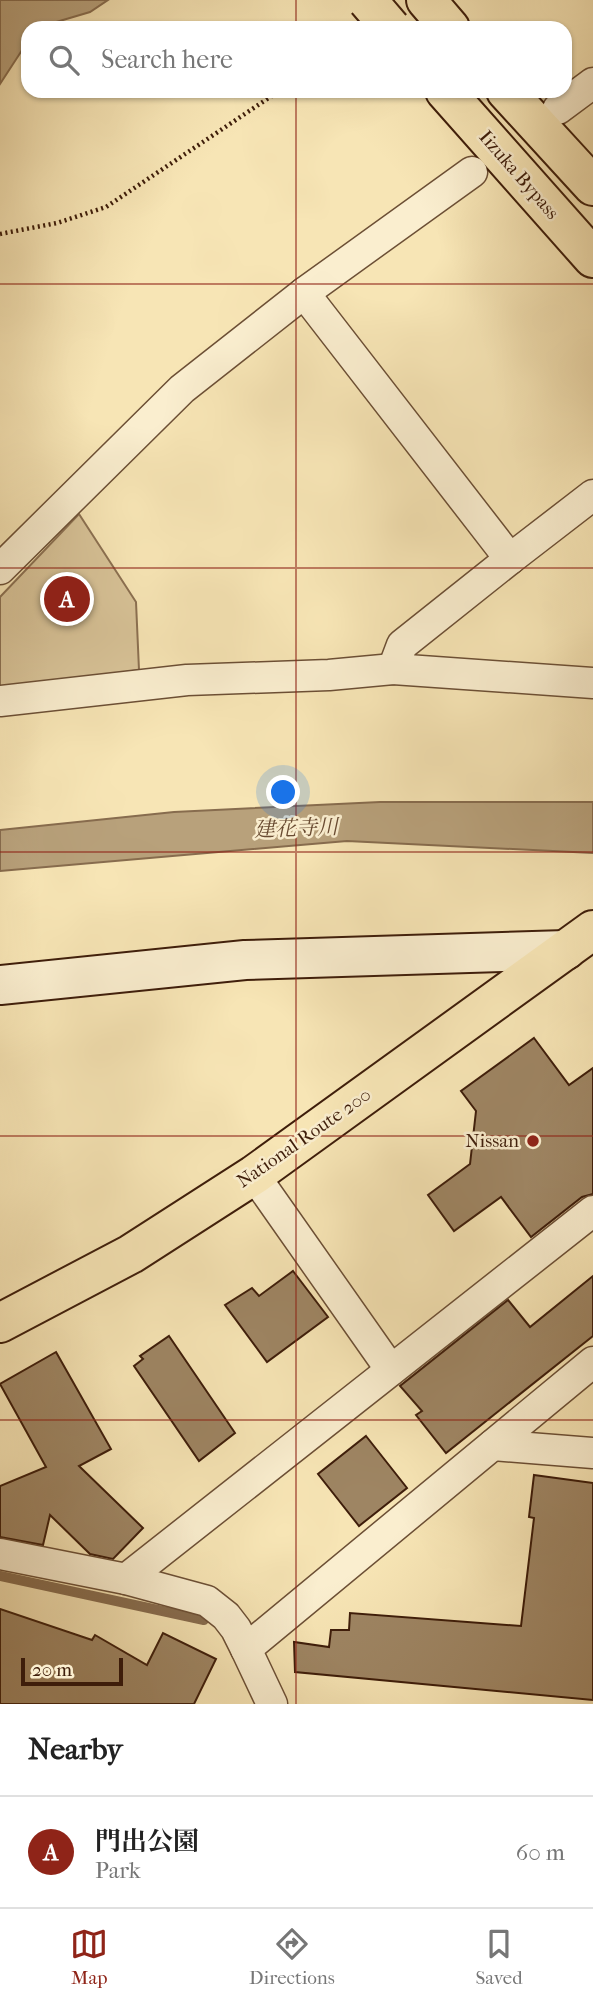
<!DOCTYPE html>
<meta charset="utf-8">
<style>
body{margin:0;font-family:"IM FELL French Canon","Noto Serif JP",serif;background:#f6f6f6;color:#222}
.scale{position:absolute;left:21px;bottom:18px;width:102px;box-sizing:border-box;padding-left:7px;border:4px solid #3e1d0a;border-top:0;font-size:19px;line-height:24px;white-space:nowrap;color:#3e1d0a;-webkit-text-stroke:5px #faeecf;paint-order:stroke}
.you{position:absolute;left:284px;top:793px;width:24px;height:24px;margin:-18px;border:5px solid #fff;border-radius:50%;background:#1a73e8;box-shadow:0 0 0 10px #1a73e833}
.badge{display:grid;place-items:center;width:46px;height:46px;border-radius:50%;background:#8f2418;color:#fff;font-size:23px;font-weight:700}
.pin{position:absolute;translate:-50% -50%;border:4px solid #fff;box-shadow:0 2px 7px #0006}
.list{margin:0;padding:0;list-style:none}
h2{display:flex;justify-content:space-between;align-items:center;height:91px;margin:0;padding:0 28px;font-size:30px}
h2 small{font-size:23px;font-weight:400;color:#767676}
.list li{display:grid;grid-template-columns:46px 1fr auto;gap:21px;align-items:center;box-sizing:border-box;height:112px;padding:0 28px;border-top:2px solid #e0e0e0}
.list b{display:block;font-size:26px;white-space:nowrap}
.list p{margin:0;font-size:23px;white-space:nowrap;color:#767676}
.list em{font-size:23px;font-style:normal;color:#767676}
.icon{flex:none;width:38px;height:38px;fill:none;stroke:currentColor;stroke-width:2;stroke-linecap:round;stroke-linejoin:round}
.map{position:relative;flex:none;width:593px;height:1704px;overflow:hidden}
.search{position:absolute;background:#fff;box-shadow:0 2px 5px #0004;left:21px;right:21px;top:21px;height:77px;display:flex;align-items:center;gap:18px;box-sizing:border-box;padding:0 24px;border-radius:21px;color:#767676;font-size:26px}
.sheet{height:203px;background:#fff}
nav{display:flex;justify-content:space-around;align-items:center;box-sizing:border-box;height:98px;border-top:2px solid #e0e0e0;background:#fff;font-size:19px;color:#767676}
nav a{display:grid;justify-items:center;gap:4px}
nav .on{color:#8f2418}
.map>svg:first-child{display:block}
.green{fill:#d8c398;stroke:#8b7051;stroke-width:2}
.water{fill:#b8a17b;stroke:#876c4e;stroke-width:2}
.lines{fill:none;stroke-linecap:round;stroke-linejoin:round}
.stream{stroke:#876c4e;stroke-width:10}
.building{fill:#9e8563;stroke:#3e1d0a;stroke-width:2}
.street-casing{stroke:#6c4f35;stroke-width:33}
.secondary-casing{stroke:#3e1d0a;stroke-width:42}
.highway-casing{stroke:#3e1d0a;stroke-width:42}
.path{stroke:#3e1d0a;stroke-width:4.5;stroke-dasharray:2 3.5;stroke-linecap:butt}
.street{stroke:#faeecf;stroke-width:30}
.secondary{stroke:#faeecf;stroke-width:38}
.highway{stroke:#f7e5b5;stroke-width:38}
.highway-bridge-casing{stroke:#3e1d0a;stroke-width:42;stroke-linecap:butt}
.highway-bridge{stroke:#f7e5b5;stroke-width:38}
.grid{fill:none;stroke:#8f2418;stroke-width:2;stroke-opacity:0.55}
.poi-dot{fill:#8f2418;stroke:#faeecf;stroke-width:2.5}
.labels{text-anchor:middle;dominant-baseline:central;stroke-width:5;stroke-linejoin:round;paint-order:stroke}
.street-label{font-size:19px;fill:#3e1d0a;stroke:#faeecf}
.poi-label{font-size:19px;fill:#3e1d0a;stroke:#faeecf;text-anchor:end}
.water-label{font-size:21px;font-style:italic;fill:#694b32;stroke:#faeecf}
</style>
<div class="map">
<svg width="593" height="1704" viewBox="0 0 593 1704">
<rect width="100%" height="100%" fill="#f7e5b5"/>
<filter id="stains"><feTurbulence type="fractalNoise" baseFrequency=".00286" numOctaves="4"/><feColorMatrix values="0 0 0 0 .2 0 0 0 0 .09 0 0 0 0 .02 0 0 0 .5 -.17"/></filter>
<radialGradient id="worn" r=".72"><stop offset=".6" stop-color="#630" stop-opacity="0"/><stop offset="1" stop-color="#630" stop-opacity=".3"/></radialGradient>
<!-- green -->
<polygon class="green" points="79,514 136,602 139,670 0,690 0,597"/>
<!-- water -->
<g class="water">
<polygon points="0,0 108,0 90,12 36,28 28,28 28,41 0,84"/>
<polygon points="380,802 593,802 593,853 347,841 0,871 0,830 174,812"/>
</g>
<g class="lines">
<!-- stream -->
<polyline class="stream" points="0,1576 204,1620"/>
</g>
<!-- building -->
<g class="building">
<polygon points="534,1038 569,1085 593,1068 593,1194 582,1197 531,1237 501,1197 454,1231 428,1195 470,1164 476,1111 461,1091"/>
<polygon points="293,1271 328,1317 267,1362 225,1305 252,1288 259,1296"/>
<polygon points="593,1276 593,1336 446,1453 416,1415 422,1411 400,1386 508,1300 530,1327"/>
<polygon points="169,1336 235,1433 199,1461 134,1366 143,1359 140,1356"/>
<polygon points="56,1352 111,1449 79,1466 143,1528 113,1559 90,1554 50,1515 43,1545 0,1537 0,1486 46,1467 0,1384"/>
<polygon points="366,1436 407,1488 359,1526 318,1474"/>
<polygon points="534,1475 593,1483 593,1700 295,1672 294,1642 329,1647 331,1630 349,1630 350,1613 521,1626 534,1518 529,1517"/>
<polygon points="0,1609 92,1640 95,1635 147,1665 163,1633 216,1659 194,1704 0,1704"/>
</g>
<g class="lines">
<defs>
<g id="street">
<polyline points="558,109 593,83"/>
<polyline points="304,293 510,559 593,495"/>
<polyline points="510,559 402,645 393,669 593,683"/>
<polyline points="0,569 182,389 304,293 472,172"/>
<polyline points="0,701 187,680 329,675 393,669"/>
<polyline points="254,1175 391,1370"/>
<polyline points="493,1445 593,1453"/>
<polyline points="0,1554 126,1579 593,1211"/>
<polyline points="126,1579 207,1601 226,1616 236,1629 246,1649"/>
<polyline points="272,1704 246,1649 593,1362"/>
</g>
<polyline id="secondary" points="0,985 245,960 566,950"/>
<g id="highway">
<polyline points="426,0 450,28"/>
<polyline points="445,91 593,258"/>
<polyline points="506,91 593,186"/>
<polyline points="0,1323 131,1254 254,1175 593,930"/>
</g>
</defs>
<!-- street casing -->
<use href="#street" class="street-casing"/>
<!-- secondary casing -->
<use href="#secondary" class="secondary-casing"/>
<!-- highway casing -->
<use href="#highway" class="highway-casing"/>
<!-- path -->
<polyline class="path" points="0,234 57,223 106,207 279,91"/>
<!-- street -->
<use href="#street" class="street"/>
<!-- secondary -->
<use href="#secondary" class="secondary"/>
<!-- highway -->
<use href="#highway" class="highway"/>
<defs>
<polyline id="highway-bridge" points="367,0 391,28"/>
</defs>
<!-- highway-bridge casing -->
<use href="#highway-bridge" class="highway-bridge-casing"/>
<!-- highway-bridge -->
<use href="#highway-bridge" class="highway-bridge"/>
</g>
<!-- grid -->
<path class="grid" d="M 296,0 L 296,28M 296,91 L 296,1704M 0,284 L 593,284M 0,568 L 593,568M 0,852 L 593,852M 0,1136 L 593,1136M 0,1420 L 593,1420"/>
<!-- markers -->
<circle class="poi-dot" cx="533" cy="1141" r="7"/>
<g class="labels">
<!-- street labels -->
<g class="street-label">
<text transform="translate(519 175) rotate(49)">Iizuka Bypass</text>
<text transform="translate(304 1138) rotate(-35)">National Route 200</text>
</g>
<!-- poi labels -->
<g class="poi-label">
<text x="519" y="1141">Nissan</text>
</g>
<!-- water labels -->
<g class="water-label">
<text transform="translate(296 828) rotate(-2)">建花寺川</text>
</g>
</g>
<rect width="100%" height="100%" filter="url(#stains)"/>
<rect width="100%" height="100%" fill="url(#worn)"/>
</svg>
<div class="scale">20 m</div>
<div class="you"></div>
<div class="pin badge" style="left:67px;top:599px">A</div>
<div class="search"><svg class="icon" aria-label="search" viewBox="0 0 24 24"><circle cx="10" cy="10" r="6"/><path d="M15 15l6 6"/></svg>Search here</div>
</div>
<section class="sheet">
<h2>Nearby<small></small></h2>
<ul class="list">
<li><span class="badge">A</span><div><b>門出公園</b><p>Park</p></div><em>60 m</em></li>
</ul>
</section>
<nav>
<a class="on"><svg class="icon" aria-label="map" viewBox="0 0 24 24"><path d="M3 6l6-2 6 2 6-2v14l-6 2-6-2-6 2zM9 4v14M15 6v14"/></svg>Map</a>
<a><svg class="icon" aria-label="directions" viewBox="0 0 24 24"><path d="M12 3l9 9-9 9-9-9zM9 14v-3h6M13 9l2 2-2 2"/></svg>Directions</a>
<a><svg class="icon" aria-label="saved" viewBox="0 0 24 24"><path d="M7 4h10v16l-5-4-5 4z"/></svg>Saved</a>
</nav>
